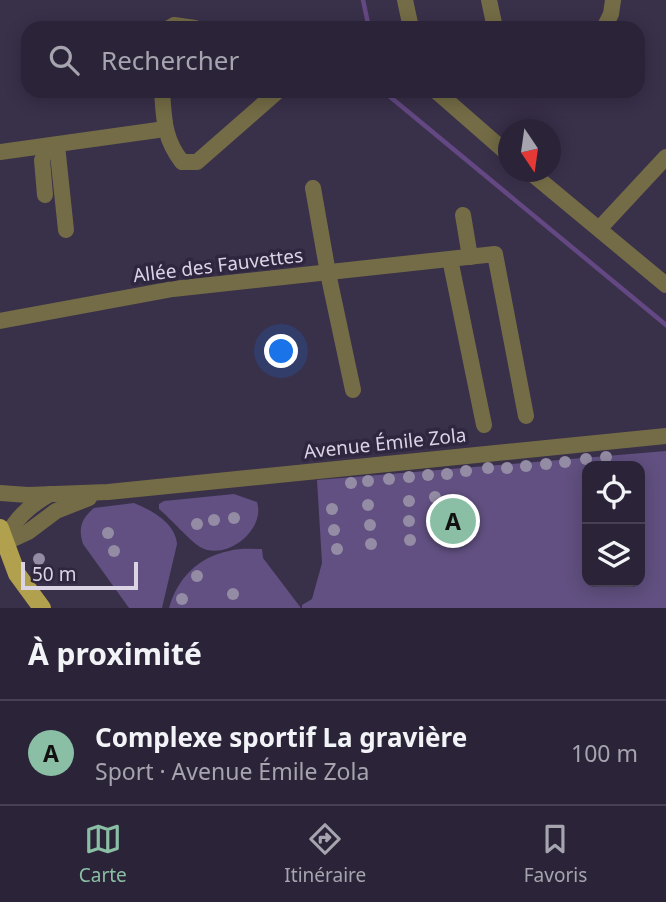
<!DOCTYPE html>
<html lang="fr">
<meta charset="utf-8">
<style>
body{margin:0;font-family:"Noto Sans",sans-serif;background:#332c40;color:#f1f3f6}
.controls{position:absolute;right:21px;bottom:21px;display:grid;overflow:hidden;border-radius:14px;box-shadow:0 4px 18px #0003}
.controls button{width:63px;height:63px;display:grid;place-items:center;padding:0;border:0;border-bottom:2px solid #474153;background:#2b2438;color:#f1f3f6;font:35px sans-serif}
.compass{position:absolute;left:498px;top:119px;width:63px;height:63px;border-radius:50%;background:#2b2438;box-shadow:0 4px 18px #0003;rotate:167deg}
.scale{position:absolute;left:21px;bottom:18px;width:117px;box-sizing:border-box;padding-left:7px;border:4px solid #dad4e5;border-top:0;font-size:19px;line-height:24px;white-space:nowrap;color:#dad4e5;-webkit-text-stroke:5px #2f263f;paint-order:stroke}
.you{position:absolute;left:282px;top:352px;width:24px;height:24px;margin:-18px;border:5px solid #fff;border-radius:50%;background:#1a73e8;box-shadow:0 0 0 10px #1a73e833}
.badge{display:grid;place-items:center;width:46px;height:46px;border-radius:50%;background:#8abfa5;color:#111;font-size:23px;font-weight:700}
.pin{position:absolute;translate:-50% -50%;border:4px solid #fff;box-shadow:0 2px 7px #0006}
.list{margin:0;padding:0;list-style:none}
h2{display:flex;justify-content:space-between;align-items:center;height:91px;margin:0;padding:0 28px;font-size:30px}
h2 small{font-size:23px;font-weight:400;color:#a6a4ae}
.list li{display:grid;grid-template-columns:46px 1fr auto;gap:21px;align-items:center;box-sizing:border-box;height:105px;padding:0 28px;border-top:2px solid #474153}
.list b{display:block;font-size:26px;white-space:nowrap}
.list p{margin:0;font-size:23px;white-space:nowrap;color:#a6a4ae}
.list em{font-size:23px;font-style:normal;color:#a6a4ae}
.icon{flex:none;width:38px;height:38px;fill:none;stroke:currentColor;stroke-width:2;stroke-linecap:round;stroke-linejoin:round}
.map{position:relative;flex:none;width:666px;height:608px;overflow:hidden}
.search{position:absolute;background:#2b2438;box-shadow:0 4px 18px #0003;left:21px;right:21px;top:21px;height:77px;display:flex;align-items:center;gap:18px;box-sizing:border-box;padding:0 24px;border-radius:21px;color:#a6a4ae;font-size:26px}
.sheet{height:196px;background:#2b2438}
nav{display:flex;justify-content:space-around;align-items:center;box-sizing:border-box;height:98px;border-top:2px solid #474153;background:#2b2438;font-size:19px;color:#a6a4ae}
nav a{display:grid;justify-items:center;gap:4px}
nav .on{color:#8abfa5}
.map>svg:first-child{display:block}
.green{fill:#615081;fill-rule:evenodd}
.lines{fill:none;stroke-linecap:round;stroke-linejoin:round}
.stream{stroke:#644883;stroke-width:4.5}
.minor{stroke:#746c46;stroke-width:16}
.major{stroke:#b1a04d;stroke-width:18}
.tree{fill:#948ca4}
.labels{text-anchor:middle;dominant-baseline:central;stroke-width:7;stroke-linejoin:round;paint-order:stroke}
.street-label{font-size:19px;fill:#dad4e5;stroke:#2f263f}
</style>
<div class="map">
<svg width="666" height="608" viewBox="0 0 666 608">
<rect width="100%" height="100%" fill="#39304a"/>
<!-- green -->
<g class="green">
<path d="M 666,451 L 666,608 L 302,608 L 302,605 L 312,599 L 322,563 L 317,480 ZM 587,466 L 640,466 L 640,582 L 587,582 Z"/>
<path d="M 234,494 L 257,502 C 266,530 226,562 200,547 C 189,540 171,519 159,509 L 159,504 L 164,501 Z"/>
<path d="M 134,503 C 153,511 175,523 177,544 L 162,608 L 129,608 L 83,544 C 78,528 81,519 94,508 Z"/>
<path d="M 262,549 L 263,558 L 301,608 L 169,608 C 177,579 198,557 229,551 C 239,548 251,549 262,549 Z"/>
</g>
<g class="lines">
<!-- stream -->
<g class="stream">
<polyline points="363,0 369,28"/>
<polyline points="383,91 666,325"/>
</g>
<!-- minor -->
<g class="minor">
<polyline points="405,0 411,28"/>
<polyline points="489,0 495,28"/>
<polyline points="169,28 174,25 195,28"/>
<polyline points="604,28 611,14 613,0"/>
<path d="M 162,91 C 164,120 164,139 182,162 L 197,162 L 278,91"/>
<polyline points="436,91 508,154"/>
<polyline points="57,145 66,230"/>
<polyline points="0,152 165,129"/>
<polyline points="530,172 666,285"/>
<polyline points="313,188 328,273 353,390"/>
<polyline points="45,195 42,160 47,147"/>
<polyline points="463,215 470,257"/>
<polyline points="599,229 666,157"/>
<polyline points="450,259 484,425"/>
<polyline points="0,321 173,289 495,254 526,416"/>
<polyline points="0,493 28,495 108,492 666,436"/>
<path d="M 4,543 C 13,520 29,506 50,494"/>
<polyline points="0,545 28,532 56,511 89,498"/>
</g>
<!-- major -->
<polyline class="major" points="0,528 17,574 42,608"/>
</g>
<!-- trees -->
<g class="tree">
<circle cx="606" cy="457" r="6"/>
<circle cx="586" cy="459" r="6"/>
<circle cx="565" cy="462" r="6"/>
<circle cx="546" cy="464" r="6"/>
<circle cx="526" cy="466" r="6"/>
<circle cx="488" cy="468" r="6"/>
<circle cx="507" cy="468" r="6"/>
<circle cx="466" cy="471" r="6"/>
<circle cx="447" cy="474" r="6"/>
<circle cx="428" cy="475" r="6"/>
<circle cx="409" cy="477" r="6"/>
<circle cx="389" cy="479" r="6"/>
<circle cx="368" cy="481" r="6"/>
<circle cx="351" cy="483" r="6"/>
<circle cx="435" cy="497" r="6"/>
<circle cx="409" cy="501" r="6"/>
<circle cx="368" cy="505" r="6"/>
<circle cx="332" cy="509" r="6"/>
<circle cx="437" cy="517" r="6"/>
<circle cx="234" cy="518" r="6"/>
<circle cx="214" cy="520" r="6"/>
<circle cx="409" cy="521" r="6"/>
<circle cx="197" cy="524" r="6"/>
<circle cx="370" cy="525" r="6"/>
<circle cx="334" cy="530" r="6"/>
<circle cx="108" cy="533" r="6"/>
<circle cx="439" cy="537" r="6"/>
<circle cx="410" cy="540" r="6"/>
<circle cx="371" cy="544" r="6"/>
<circle cx="337" cy="549" r="6"/>
<circle cx="114" cy="551" r="6"/>
<circle cx="39" cy="559" r="6"/>
<circle cx="197" cy="576" r="6"/>
<circle cx="233" cy="594" r="6"/>
<circle cx="182" cy="599" r="6"/>
</g>
<g class="labels">
<!-- street labels -->
<g class="street-label">
<text transform="translate(218 265) rotate(-7)">Allée des Fauvettes</text>
<text transform="translate(385 443) rotate(-6)">Avenue Émile Zola</text>
</g>
</g>
</svg>
<div class="controls">
<button><svg class="icon" aria-label="locate" viewBox="0 0 24 24"><circle cx="12" cy="12" r="6"/><path d="M12 2v4M12 18v4M2 12h4M18 12h4"/></svg></button>
<button><svg class="icon" aria-label="layers" viewBox="0 0 24 24"><path d="M12 4l9 5-9 5-9-5zM3 14l9 5 9-5"/></svg></button>
</div>
<svg class="compass" viewBox="-18 -18 36 36"><path d="M0-13l5 13h-10z" fill="#e53935"/><path d="M0 13l5-13h-10z" fill="#a6a4ae"/></svg>
<div class="scale">50 m</div>
<div class="you"></div>
<div class="pin badge" style="left:453px;top:521px">A</div>
<div class="search"><svg class="icon" aria-label="search" viewBox="0 0 24 24"><circle cx="10" cy="10" r="6"/><path d="M15 15l6 6"/></svg>Rechercher</div>
</div>
<section class="sheet">
<h2>À proximité<small></small></h2>
<ul class="list">
<li><span class="badge">A</span><div><b>Complexe sportif La gravière</b><p>Sport · Avenue Émile Zola</p></div><em>100 m</em></li>
</ul>
</section>
<nav>
<a class="on"><svg class="icon" aria-label="map" viewBox="0 0 24 24"><path d="M3 6l6-2 6 2 6-2v14l-6 2-6-2-6 2zM9 4v14M15 6v14"/></svg>Carte</a>
<a><svg class="icon" aria-label="directions" viewBox="0 0 24 24"><path d="M12 3l9 9-9 9-9-9zM9 14v-3h6M13 9l2 2-2 2"/></svg>Itinéraire</a>
<a><svg class="icon" aria-label="saved" viewBox="0 0 24 24"><path d="M7 4h10v16l-5-4-5 4z"/></svg>Favoris</a>
</nav>
